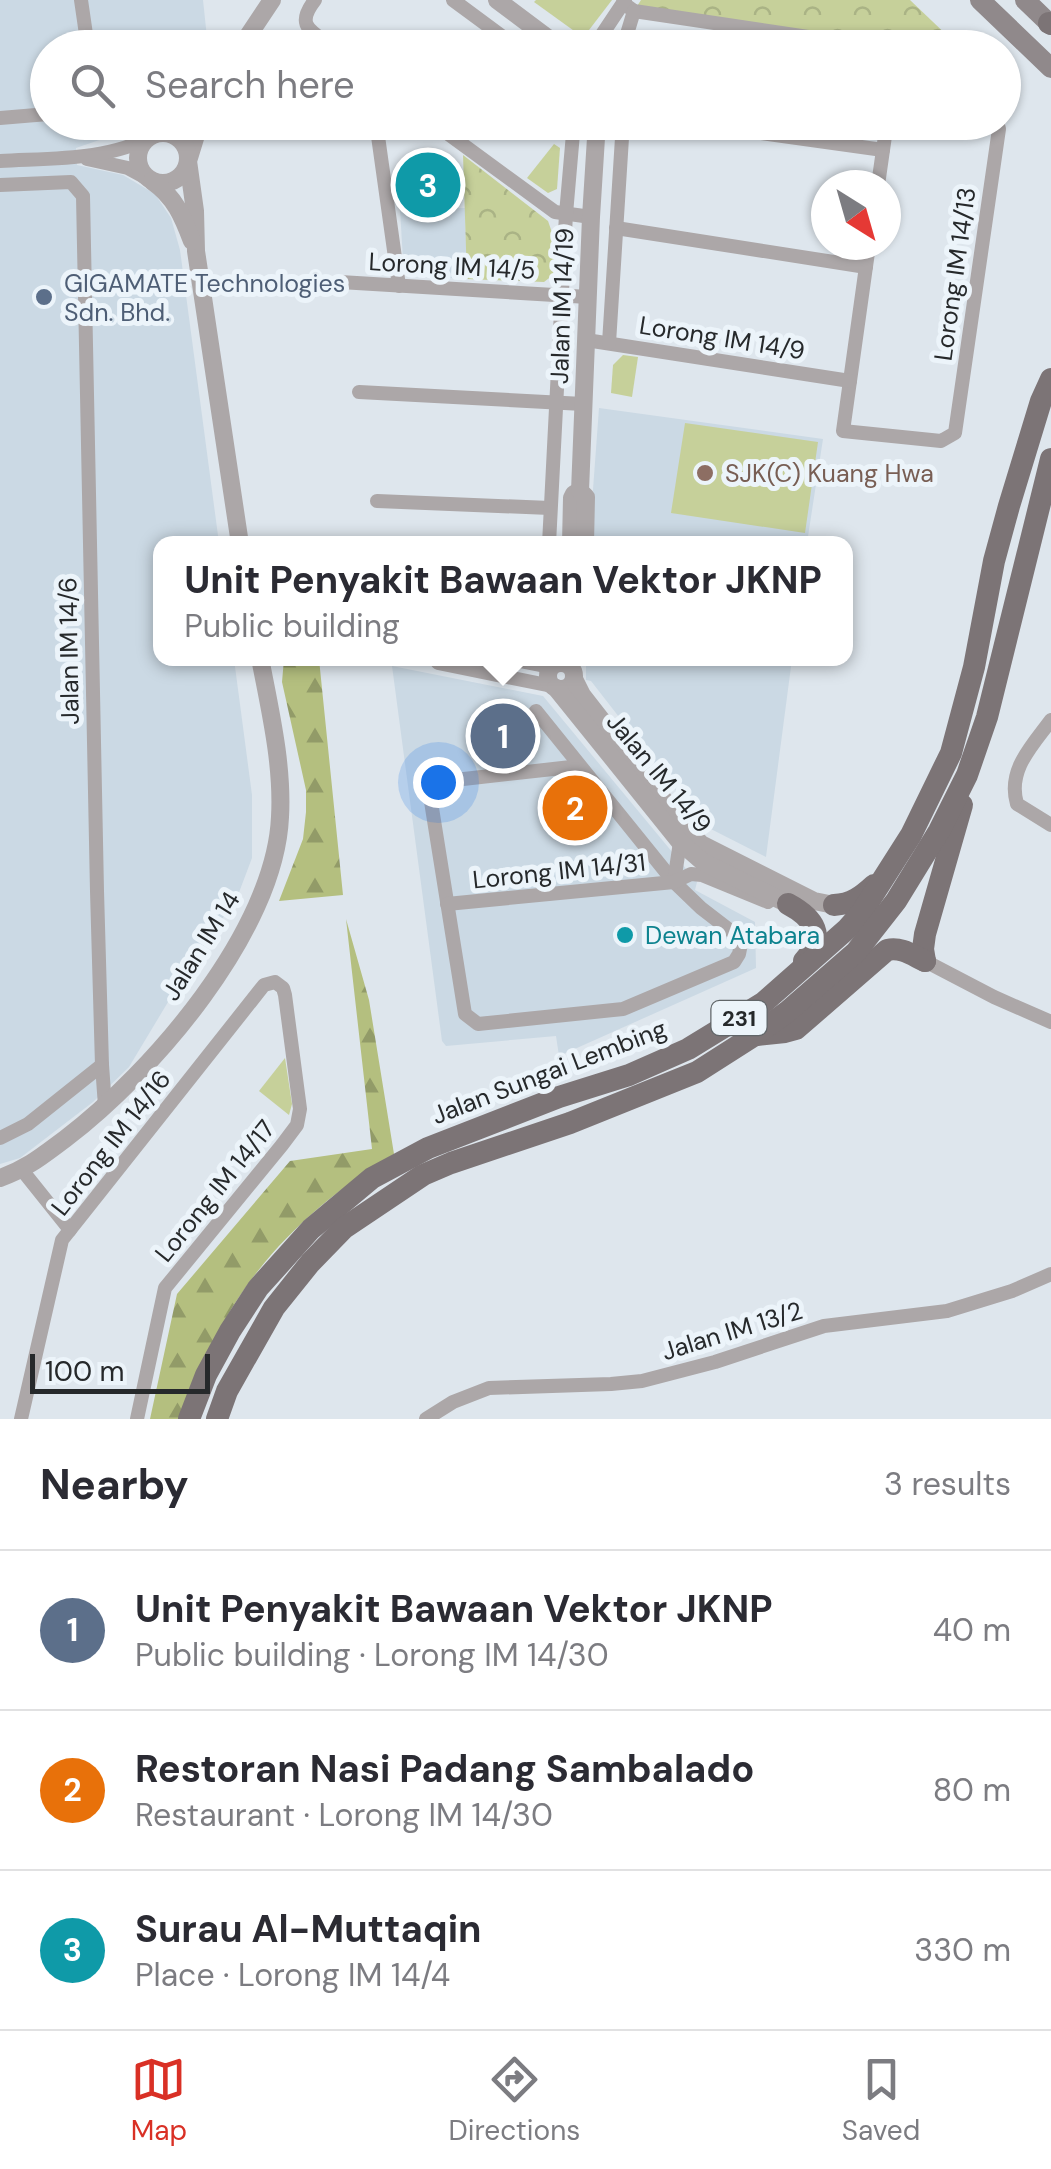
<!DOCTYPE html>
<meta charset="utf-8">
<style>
body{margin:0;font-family:"DM Sans",sans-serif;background:#f2f2f3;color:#2b2b33}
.compass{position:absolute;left:811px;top:170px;width:90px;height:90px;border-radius:50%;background:#fff;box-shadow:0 2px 8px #0004;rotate:143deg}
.scale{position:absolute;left:30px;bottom:25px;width:180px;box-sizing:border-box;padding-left:10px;border:5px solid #26292b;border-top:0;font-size:28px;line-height:35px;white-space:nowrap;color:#26292b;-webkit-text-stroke:8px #ecf4fa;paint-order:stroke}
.you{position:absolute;left:438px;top:782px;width:35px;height:35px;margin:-25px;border:8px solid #fff;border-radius:50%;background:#1a73e8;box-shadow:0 0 0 15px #1a73e833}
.badge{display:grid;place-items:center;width:65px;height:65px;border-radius:50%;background:#d93025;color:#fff;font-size:32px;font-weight:700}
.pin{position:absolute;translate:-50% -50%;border:5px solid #fff;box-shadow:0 2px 10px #0006}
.popup{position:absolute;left:153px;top:536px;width:700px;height:130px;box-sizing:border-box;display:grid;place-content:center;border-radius:20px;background:#fff;filter:drop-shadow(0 2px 8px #0005);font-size:32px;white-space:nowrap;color:#7c7c81}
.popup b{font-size:38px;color:#2b2b33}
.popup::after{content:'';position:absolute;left:50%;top:100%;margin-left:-20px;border:20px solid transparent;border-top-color:#fff}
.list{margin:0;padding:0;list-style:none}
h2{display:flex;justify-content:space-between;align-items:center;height:130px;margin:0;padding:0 40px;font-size:42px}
h2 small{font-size:32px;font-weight:400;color:#7c7c81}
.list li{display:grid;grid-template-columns:65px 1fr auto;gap:30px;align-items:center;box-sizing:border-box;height:160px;padding:0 40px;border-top:2px solid #e1e1e2}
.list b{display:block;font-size:38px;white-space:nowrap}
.list p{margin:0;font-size:32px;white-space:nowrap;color:#7c7c81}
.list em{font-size:32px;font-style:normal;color:#7c7c81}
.icon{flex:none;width:55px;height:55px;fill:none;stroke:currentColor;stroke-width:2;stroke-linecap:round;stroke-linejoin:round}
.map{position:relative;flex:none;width:1051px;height:1419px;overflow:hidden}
.search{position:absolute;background:#fff;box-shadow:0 2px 8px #0004;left:30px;right:30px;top:30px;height:110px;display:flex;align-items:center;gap:25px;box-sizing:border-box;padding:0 35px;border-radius:55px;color:#7c7c81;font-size:38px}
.sheet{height:610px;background:#fff}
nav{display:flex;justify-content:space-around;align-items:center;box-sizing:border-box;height:140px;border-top:2px solid #e1e1e2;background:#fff;font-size:28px;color:#7c7c81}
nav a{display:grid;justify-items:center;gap:5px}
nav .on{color:#d93025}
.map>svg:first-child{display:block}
.built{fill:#cbd9e4}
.green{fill:#c6d09a}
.forest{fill:url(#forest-firs)}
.park{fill:url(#park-crowns)}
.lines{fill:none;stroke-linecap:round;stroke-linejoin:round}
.minor{stroke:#aca7a8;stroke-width:14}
.tertiary{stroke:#aca7a8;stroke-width:18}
.secondary{stroke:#90898b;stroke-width:20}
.primary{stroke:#7c7476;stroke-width:22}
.service-dot{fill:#5c6f8a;stroke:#ecf4fa;stroke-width:4}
.education-dot{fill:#8d6e63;stroke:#ecf4fa;stroke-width:4}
.culture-dot{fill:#0f9aa8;stroke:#ecf4fa;stroke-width:4}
.labels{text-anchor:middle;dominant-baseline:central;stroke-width:10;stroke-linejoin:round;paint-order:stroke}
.shield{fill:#ecf4fa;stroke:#616669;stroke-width:2.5}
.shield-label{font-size:22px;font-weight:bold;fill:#26292b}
.street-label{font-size:25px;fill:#26292b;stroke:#ecf4fa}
.service-label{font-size:25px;fill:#4e5e75;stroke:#ecf4fa;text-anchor:start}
.education-label{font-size:25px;fill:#785e54;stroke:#ecf4fa;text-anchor:start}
.culture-label{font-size:25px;fill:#0d838f;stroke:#ecf4fa;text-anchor:start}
</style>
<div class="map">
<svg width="1051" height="1419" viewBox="0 0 1051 1419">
<defs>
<pattern id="forest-firs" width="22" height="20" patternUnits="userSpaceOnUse" patternTransform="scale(2.5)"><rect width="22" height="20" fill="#b4bf7f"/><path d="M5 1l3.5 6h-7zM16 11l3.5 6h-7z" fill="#929b68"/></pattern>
<pattern id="park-crowns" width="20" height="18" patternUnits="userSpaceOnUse" patternTransform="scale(2.5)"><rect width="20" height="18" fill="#c6d09a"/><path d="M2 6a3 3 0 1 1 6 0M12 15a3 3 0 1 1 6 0" fill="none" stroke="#aab385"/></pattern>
</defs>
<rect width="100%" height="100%" fill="#dee6ed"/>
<!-- built -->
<g class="built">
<polygon points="0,0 203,0 208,47 48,48 48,122 149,123 76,148 77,165 123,175 155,194 171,218 180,250 219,543 160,544 160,658 234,659 252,795 252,858 238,895 174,992 129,1067 93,1102 20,1158 0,1164"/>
<polygon points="465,208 467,279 419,276 407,271 403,259 400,210"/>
<polygon points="599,408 823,439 807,543 589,544"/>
<polygon points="586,659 792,659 766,857 703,825 591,681 586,680"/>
<polygon points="392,666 543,696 697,882 695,890 755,922 756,968 559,1056 556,1036 446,1046 442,1041"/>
</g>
<!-- green -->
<g class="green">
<polygon points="536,0 612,0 589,30 577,33 534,2"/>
<polygon points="554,144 560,148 557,189 548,193 527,178"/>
<polygon points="623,355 638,357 632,397 611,393 613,365"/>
<polygon points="685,423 818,442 805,533 671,513"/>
<polygon points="285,1058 292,1104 289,1115 259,1091"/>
</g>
<!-- forest -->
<g class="forest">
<polygon points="284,659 319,659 343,895 279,901 303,839 306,812 306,790 282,682"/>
<path d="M 346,919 L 369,1000 L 394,1154 C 325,1196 265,1249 225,1320 C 207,1351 195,1386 180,1419 L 150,1419 L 177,1294 L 290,1161 L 372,1149 Z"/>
</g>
<!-- park -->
<g class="park">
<polygon points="641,0 910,0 954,42 954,47 882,47 634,11"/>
<polygon points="463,155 548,221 555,241 553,275 544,282 467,279"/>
</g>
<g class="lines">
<!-- minor -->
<g class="minor">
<polyline points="81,0 88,48"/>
<path d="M 315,0 C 294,27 312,31 334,48"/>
<polyline points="453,0 518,48"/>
<polyline points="623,3 634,11 882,48"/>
<polyline points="593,48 625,0"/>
<polyline points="627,48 627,34 634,11"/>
<polyline points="0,118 48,114"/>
<polyline points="376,122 399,286"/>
<polyline points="432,122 555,212 591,217"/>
<polyline points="683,122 883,150"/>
<polyline points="87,159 128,168 152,181"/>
<path d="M 0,161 C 50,158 109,161 154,135"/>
<polyline points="0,185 71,182 83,196 97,891 102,1065 105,1106"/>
<polyline points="878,185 887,122"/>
<polyline points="616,228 866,267"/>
<polyline points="869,245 843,431 941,441 955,433 999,129 997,122"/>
<polyline points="340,282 588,297"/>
<polyline points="586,340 850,381"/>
<polyline points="609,343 623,122"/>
<polyline points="359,392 583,404"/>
<polyline points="377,501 550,508"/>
<polyline points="549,544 566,214 574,122"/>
<polyline points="434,658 438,663 552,686"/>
<polyline points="505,658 540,665 556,664"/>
<polyline points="536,711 674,882 701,908 736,935 741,944 739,954 734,962 623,1009 478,1024 465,1014 428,783 580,766"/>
<path d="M 1051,720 C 1032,746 1007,770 1017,804 L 1051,825"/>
<polyline points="674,882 680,842"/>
<polyline points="447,904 674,882 691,874 702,875 768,902"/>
<polyline points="925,961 994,997 1051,1022"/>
<polyline points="0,1138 28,1124 102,1065"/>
<polyline points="22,1170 70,1230"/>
<polyline points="21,1419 62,1240 264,985 275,982 283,988 285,995 300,1109 297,1125 282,1145 165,1288 137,1419"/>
<polyline points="426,1419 453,1402 489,1388 611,1384 642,1381 715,1362 824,1326 947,1311 1012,1291 1051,1274"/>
</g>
<!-- tertiary -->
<g class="tertiary">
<polyline points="497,0 561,48"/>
<polyline points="240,48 272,0"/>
<polyline points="200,122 188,161 195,211 196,251 240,544"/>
<circle cx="163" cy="158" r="25"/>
<path d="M 152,181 C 175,197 183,217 192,241"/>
<polyline points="571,544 572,498 574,494 580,491"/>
<polyline points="585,544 586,497 580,491 591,217 597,122"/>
<circle cx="561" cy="676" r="13"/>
<polyline points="574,679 582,695 681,822 701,844 814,901 834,905"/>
<polyline points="556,688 680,842 703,862 788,904"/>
<path d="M 0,1178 C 28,1168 42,1156 65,1139 C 152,1073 275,931 280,817 C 283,765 270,710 260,658"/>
</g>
<!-- secondary -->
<g class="secondary">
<polyline points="980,0 1051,68"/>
<polyline points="1025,0 1051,25"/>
</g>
<!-- primary -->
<g class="primary">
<polyline points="1049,23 1051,24"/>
<path d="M 788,904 C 814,918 827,936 804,961"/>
<path d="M 834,905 C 852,904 862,896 874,885"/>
<polyline points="925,961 923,949 925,934 962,805"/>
<path d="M 757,1035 L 785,1032 L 796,1029 L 887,950 C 902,947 912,955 925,961"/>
<polyline points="189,1419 206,1375 230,1331 258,1288 311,1229 372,1178 428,1148 559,1097 629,1075 688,1049 763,1003 847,929 862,912 911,835 951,753 974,667 994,561 1009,506 1041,401 1051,379"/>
<polyline points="217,1419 227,1391 274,1308 310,1263 344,1228 423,1175 451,1163 570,1123 697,1072 755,1035 787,1012 856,952 896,901 939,831 967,775 987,717 1051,459"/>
</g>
</g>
<!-- markers -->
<circle class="service-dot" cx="44" cy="297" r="10"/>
<circle class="education-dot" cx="705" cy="473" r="10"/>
<circle class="culture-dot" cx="625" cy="935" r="10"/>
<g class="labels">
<!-- shield labels -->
<rect class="shield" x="711.5" y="1001" width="55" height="34" rx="8"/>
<g class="shield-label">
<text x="739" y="1018">231</text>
</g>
<!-- street labels -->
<g class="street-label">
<text transform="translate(452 266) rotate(3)">Lorong IM 14/5</text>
<text transform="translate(955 274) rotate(-82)">Lorong IM 14/13</text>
<text transform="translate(562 306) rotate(-88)">Jalan IM 14/19</text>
<text transform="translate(722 338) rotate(9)">Lorong IM 14/9</text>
<text transform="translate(69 651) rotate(-91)">Jalan IM 14/6</text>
<text transform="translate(659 773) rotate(50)">Jalan IM 14/9</text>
<text transform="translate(559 871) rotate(-6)">Lorong IM 14/31</text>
<text transform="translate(201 946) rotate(-58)">Jalan IM 14</text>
<text transform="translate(549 1072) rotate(-21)">Jalan Sungai Lembing</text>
<text transform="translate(111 1143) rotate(-52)">Lorong IM 14/16</text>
<text transform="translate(215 1191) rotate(-51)">Lorong IM 14/17</text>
<text transform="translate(732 1331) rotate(-17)">Jalan IM 13/2</text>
</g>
<!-- service labels -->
<g class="service-label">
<text x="64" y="283">GIGAMATE Technologies<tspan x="64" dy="29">Sdn. Bhd.</tspan></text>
</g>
<!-- education labels -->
<g class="education-label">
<text x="725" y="473">SJK(C) Kuang Hwa</text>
</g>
<!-- culture labels -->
<g class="culture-label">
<text x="645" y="935">Dewan Atabara</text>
</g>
</g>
</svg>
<svg class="compass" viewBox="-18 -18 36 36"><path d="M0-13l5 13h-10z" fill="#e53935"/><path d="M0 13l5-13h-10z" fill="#7c7c81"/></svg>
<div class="scale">100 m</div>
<div class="you"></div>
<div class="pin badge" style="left:503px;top:736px;background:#5c6f8a">1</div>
<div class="popup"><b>Unit Penyakit Bawaan Vektor JKNP</b>Public building</div>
<div class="pin badge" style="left:575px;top:808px;background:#e8710a">2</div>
<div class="pin badge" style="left:428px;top:185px;background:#0f9aa8">3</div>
<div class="search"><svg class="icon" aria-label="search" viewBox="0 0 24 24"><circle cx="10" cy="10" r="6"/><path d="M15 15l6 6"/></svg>Search here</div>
</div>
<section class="sheet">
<h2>Nearby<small>3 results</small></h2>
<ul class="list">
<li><span class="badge" style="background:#5c6f8a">1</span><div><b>Unit Penyakit Bawaan Vektor JKNP</b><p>Public building · Lorong IM 14/30</p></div><em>40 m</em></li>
<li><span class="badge" style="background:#e8710a">2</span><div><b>Restoran Nasi Padang Sambalado</b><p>Restaurant · Lorong IM 14/30</p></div><em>80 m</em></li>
<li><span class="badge" style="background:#0f9aa8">3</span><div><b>Surau Al-Muttaqin</b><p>Place · Lorong IM 14/4</p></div><em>330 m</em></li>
</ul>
</section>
<nav>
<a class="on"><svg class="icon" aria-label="map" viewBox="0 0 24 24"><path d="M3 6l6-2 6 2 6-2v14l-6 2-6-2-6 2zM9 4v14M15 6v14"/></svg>Map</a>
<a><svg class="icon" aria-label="directions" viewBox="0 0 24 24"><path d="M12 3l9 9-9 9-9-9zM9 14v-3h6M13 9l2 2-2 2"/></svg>Directions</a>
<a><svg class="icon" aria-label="saved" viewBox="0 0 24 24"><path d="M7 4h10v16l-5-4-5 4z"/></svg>Saved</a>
</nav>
